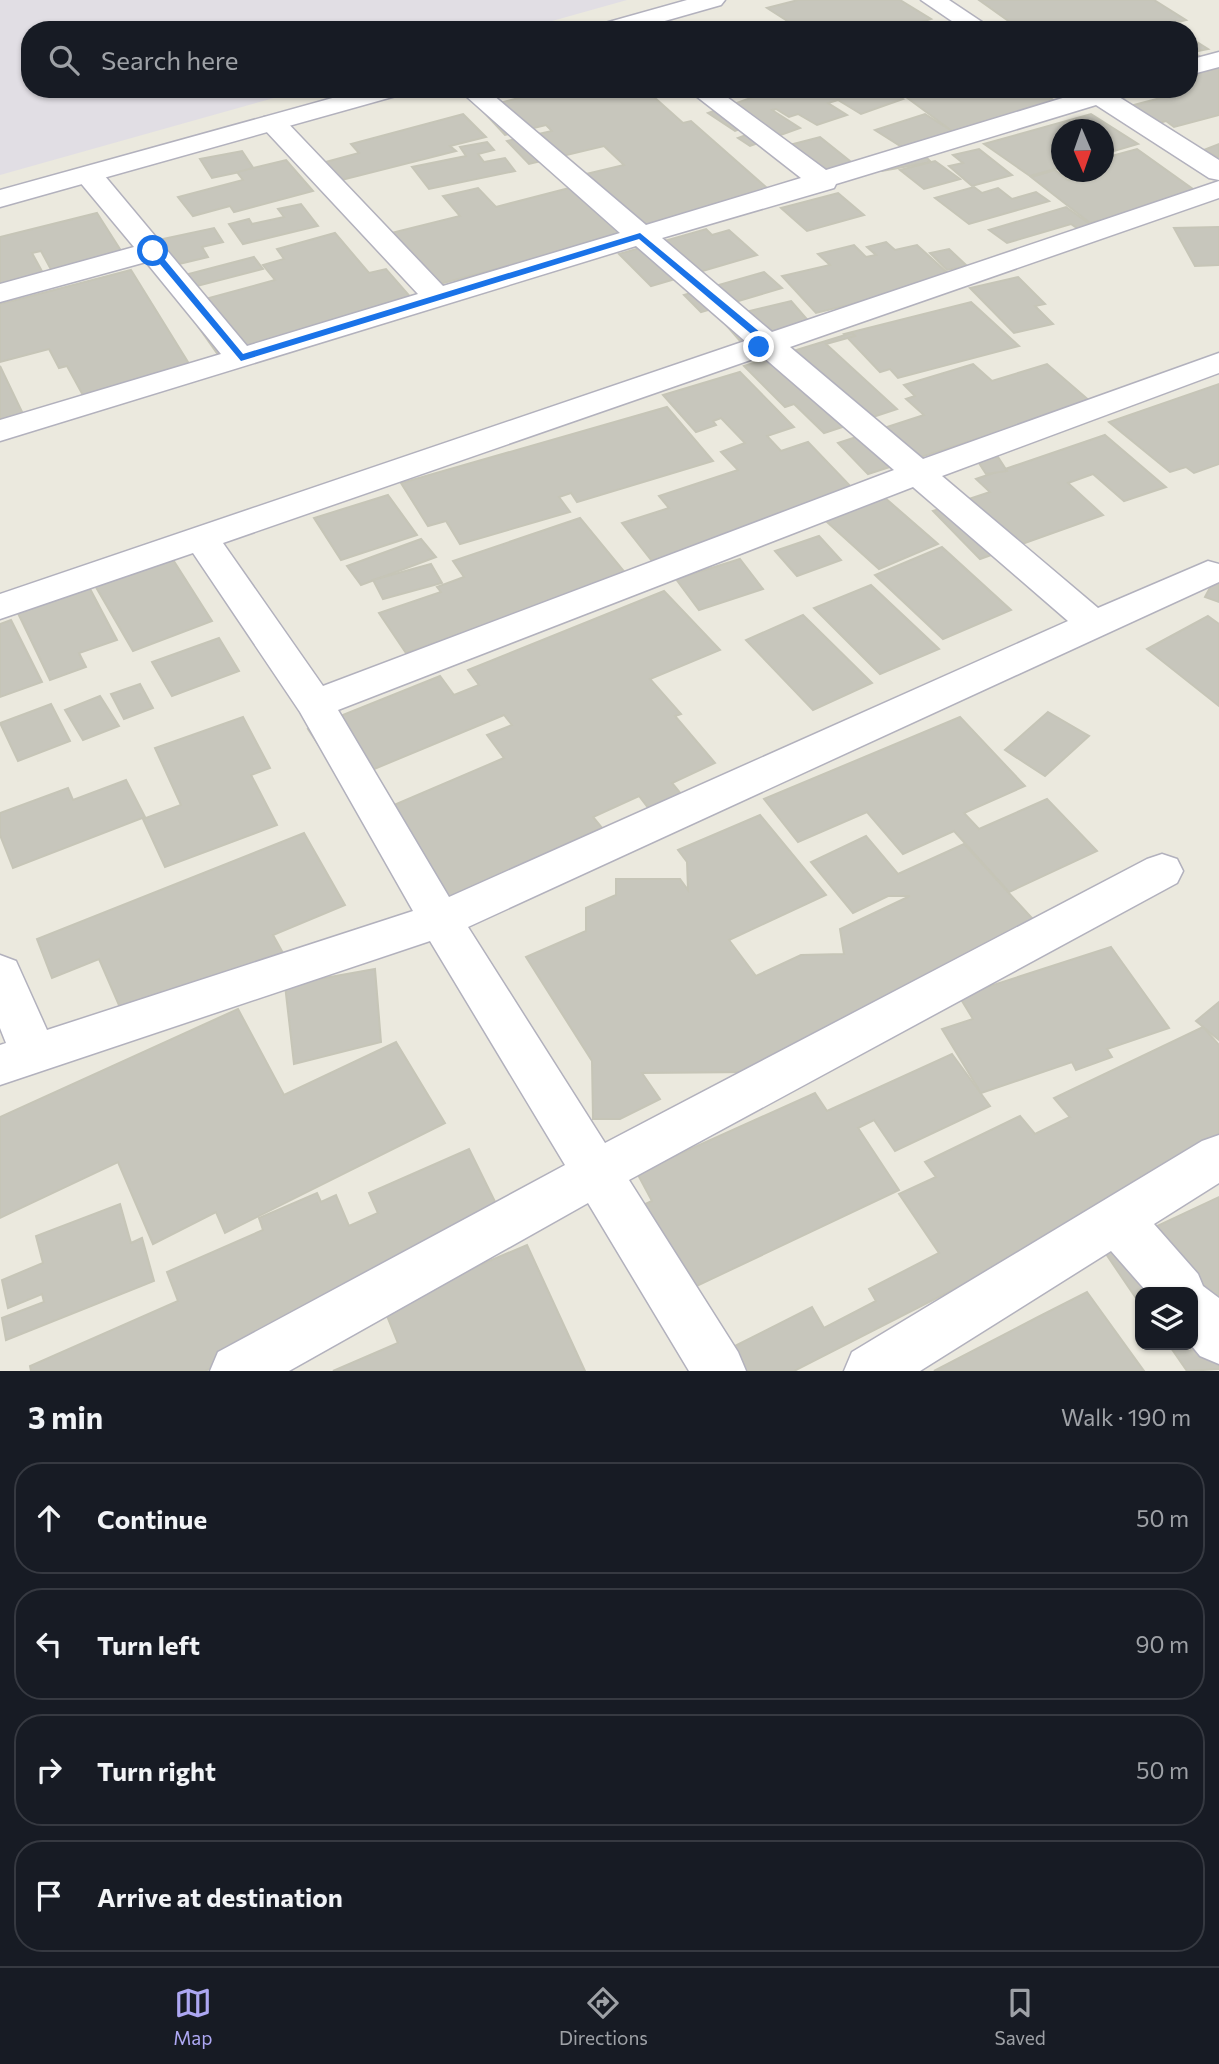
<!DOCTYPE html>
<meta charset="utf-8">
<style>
body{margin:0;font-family:Commissioner,sans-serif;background:#20242c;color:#f1f3f6}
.controls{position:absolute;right:21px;bottom:21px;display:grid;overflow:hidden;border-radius:14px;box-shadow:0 2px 5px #0004}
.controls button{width:63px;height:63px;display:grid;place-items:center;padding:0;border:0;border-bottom:2px solid #363941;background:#171b24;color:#f1f3f6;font:35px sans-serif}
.compass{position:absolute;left:1051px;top:119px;width:63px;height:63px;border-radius:50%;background:#171b24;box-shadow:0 2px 5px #0004;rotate:178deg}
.stop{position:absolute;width:21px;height:21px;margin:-16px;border:5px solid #1a73e8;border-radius:50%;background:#fff}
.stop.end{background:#1a73e8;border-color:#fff;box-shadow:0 2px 7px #0008}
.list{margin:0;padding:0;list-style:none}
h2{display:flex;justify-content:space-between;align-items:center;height:91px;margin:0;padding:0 28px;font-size:30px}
h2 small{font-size:23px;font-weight:400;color:#9ea1a6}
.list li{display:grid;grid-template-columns:46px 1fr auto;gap:21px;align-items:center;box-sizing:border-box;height:112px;margin:0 14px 14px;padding:0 14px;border:2px solid #363941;border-radius:28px}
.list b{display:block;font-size:26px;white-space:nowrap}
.list em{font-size:23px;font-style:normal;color:#9ea1a6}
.icon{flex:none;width:38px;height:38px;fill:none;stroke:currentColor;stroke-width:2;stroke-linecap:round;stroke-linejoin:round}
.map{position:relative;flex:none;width:1219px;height:1371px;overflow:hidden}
.search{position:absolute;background:#171b24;box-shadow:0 2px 5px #0004;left:21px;right:21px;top:21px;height:77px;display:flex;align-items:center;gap:18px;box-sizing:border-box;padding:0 24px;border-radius:28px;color:#9ea1a6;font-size:26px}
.sheet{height:595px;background:#171b24}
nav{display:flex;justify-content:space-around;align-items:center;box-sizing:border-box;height:98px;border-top:2px solid #363941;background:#171b24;font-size:19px;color:#9ea1a6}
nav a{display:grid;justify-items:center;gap:4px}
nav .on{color:#ada7f2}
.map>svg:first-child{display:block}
.industrial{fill:#e1dee4}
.building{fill:#c7c6bc;stroke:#c6c5b7;stroke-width:2}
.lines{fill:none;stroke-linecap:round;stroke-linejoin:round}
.street-casing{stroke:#b2b1bd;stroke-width:3}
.secondary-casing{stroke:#b2b1bd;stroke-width:3}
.street{fill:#fff;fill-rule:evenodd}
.secondary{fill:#fff;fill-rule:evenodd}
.route{fill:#1a73e8}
</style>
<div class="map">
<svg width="1219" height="1371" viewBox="0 0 1219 1371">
<rect width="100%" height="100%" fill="#ebe9de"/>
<!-- industrial -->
<polygon class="industrial" points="0,0 627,0 520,30 30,30 30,89 306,89 0,175"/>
<!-- building -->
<g class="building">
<polygon points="798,0 900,0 931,19 915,24 923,30 770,30 792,24 767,8"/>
<polygon points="979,0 1154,0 1186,20 1169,24 1177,30 992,30 1014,25"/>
<polygon points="1189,37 1208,49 1193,52 1202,58 1189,61"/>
<polygon points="1219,68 1219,115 1174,127 1166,121 1138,129 1111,111 1172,95 1163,89 1189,89 1189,75"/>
<polygon points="553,89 645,89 683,123 691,121 775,195 428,287 387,234 460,216 443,196 478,188 496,207 577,186 569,178 624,165 604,146 529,164 507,141 552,131 546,125 505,135 480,108"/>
<polygon points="776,89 887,89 903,99 861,114 838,100 828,103 847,115 817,125 798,114 789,117 776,109 772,110 800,128 750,146 738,138 757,131 748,126 735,131 708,113"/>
<polygon points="937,89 1037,89 1061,105 956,134 906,97"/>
<polygon points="1098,89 1158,89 1111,101"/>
<polygon points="463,114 486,137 450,146 456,151 334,182 318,164 359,153 351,144"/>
<polygon points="925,114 958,135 908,151 875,130"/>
<polygon points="1091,114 1138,144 1104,154 1104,130 1062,130 1062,167 1030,176 984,144"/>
<polygon points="820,137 855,165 805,178 770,150"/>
<polygon points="487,142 494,150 478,154 484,162 505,158 515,171 429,189 412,167 466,156 460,147"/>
<polygon points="1219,144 1219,158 1204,150"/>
<polygon points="979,149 1012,175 972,186 949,166 963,163 953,155"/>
<polygon points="1137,149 1200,194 1090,223 1031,177 1055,170 1068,180 1091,174 1087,172 1104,172 1104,158"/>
<polygon points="242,151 254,169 212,178 200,159"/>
<polygon points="920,151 931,162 882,171 872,160"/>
<polygon points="286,160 313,191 234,212 230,206 193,216 178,197 243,180 237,172"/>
<polygon points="935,161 960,179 924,189 900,170"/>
<polygon points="974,187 982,193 998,188 1012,199 1036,192 1049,201 969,224 935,198"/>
<polygon points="838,193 864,215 807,231 781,208"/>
<polygon points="301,204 318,226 243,244 229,224 249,219 252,224 284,217 278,209"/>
<polygon points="1066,207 1091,225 1078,229 1071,224 1007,243 989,230"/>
<polygon points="97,213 125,257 54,275 41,251 32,253 43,273 0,284 0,237"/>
<polygon points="1219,227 1219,265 1195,266 1174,228"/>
<polygon points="214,228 223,242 202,247 208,257 162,268 149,242"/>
<polygon points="706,229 712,235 729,230 757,255 651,286 619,254"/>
<polygon points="335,233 369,273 386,269 413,300 219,356 183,305 275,280 263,265 284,259 277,249"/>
<polygon points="886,242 895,250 917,245 954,279 816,313 782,276 830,265 818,254 854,245 866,257 876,255 867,247"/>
<polygon points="949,249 967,266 947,270 930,253"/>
<polygon points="254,257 263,269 181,290 173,278"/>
<polygon points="131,270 191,367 84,397 67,366 59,368 49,349 0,362 0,304"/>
<polygon points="764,272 782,288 701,312 684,295"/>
<polygon points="1018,277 1045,304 1035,306 1053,324 1014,333 970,288"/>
<polygon points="791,301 811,324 740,341 720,318"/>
<polygon points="971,302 1019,346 898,378 890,369 880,372 844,334"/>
<polygon points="852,333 855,336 826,344 897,409 824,433 794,404 785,407 744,366"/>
<polygon points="973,364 992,381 1047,364 1091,402 868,474 838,443 924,415 906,399 915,396 904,385"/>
<polygon points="0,366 25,418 0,425"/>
<polygon points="740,372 794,427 767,436 781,451 808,442 856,492 652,561 622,523 669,508 659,496 738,470 721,452 745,443 721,418 713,421 716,425 696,432 663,395"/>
<polygon points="1219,384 1219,464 1194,473 1186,467 1170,472 1109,422"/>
<polygon points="667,407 713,461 577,502 571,493 559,497 570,512 460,544 446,521 428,526 401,483"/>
<polygon points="1105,435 1166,487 1124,501 1093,474 1068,483 1103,515 980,559 933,511 990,492 976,479"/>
<polygon points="998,457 1007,471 986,474 977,460"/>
<polygon points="388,495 417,535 341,560 314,518"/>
<polygon points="884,497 938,544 879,569 826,521"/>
<polygon points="580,518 627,575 406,653 379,613 441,592 437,587 464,577 453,561"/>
<polygon points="819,536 841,560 797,576 775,551"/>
<polygon points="421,539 436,557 361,585 347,566"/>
<polygon points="942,547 1011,610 943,639 875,575"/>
<polygon points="170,555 212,621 133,651 93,582"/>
<polygon points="740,559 763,589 699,610 676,579"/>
<polygon points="431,564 442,583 383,599 373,580"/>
<polygon points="1219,571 1219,602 1205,597"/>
<polygon points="88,585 117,640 79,653 86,667 50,680 16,609"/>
<polygon points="871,585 939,649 880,674 814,608"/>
<polygon points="664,591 720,650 650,679 681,714 675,716 715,763 672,783 681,794 649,809 639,796 593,817 602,828 434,904 380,811 504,758 487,735 512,725 504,715 343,782 308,729 440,676 454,695 479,685 468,670"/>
<polygon points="803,615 872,683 813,710 746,640"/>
<polygon points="1208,616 1219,624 1219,706 1147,649"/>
<polygon points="11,620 42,682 0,697 0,624"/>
<polygon points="219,638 239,671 172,696 152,662"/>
<polygon points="140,684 153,708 124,719 111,694"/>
<polygon points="100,696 119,726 83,740 65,710"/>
<polygon points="51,704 70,741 18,761 0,723"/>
<polygon points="1048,712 1089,736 1045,776 1005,750"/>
<polygon points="243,717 270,768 251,775 277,825 165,867 143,819 181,805 155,748"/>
<polygon points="960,717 1025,786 964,813 979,829 1047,799 1097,851 1009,892 954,831 903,854 867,812 798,842 764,799"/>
<polygon points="126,780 145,817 13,868 0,835 0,813 68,788 73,800"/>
<polygon points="760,815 826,895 729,940 756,976 801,955 844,954 840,929 910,896 888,896 853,913 811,862 866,836 898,874 964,844 1041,928 752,1072 642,1073 660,1099 620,1119 593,1119 592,1061 526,957 586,931 586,908 616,895 616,879 680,879 688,890 687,862 678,850"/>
<polygon points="304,833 345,905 273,935 283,953 125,1019 99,959 52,978 37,939"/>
<polygon points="1111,947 1169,1028 1107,1049 1112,1057 1076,1070 1072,1062 981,1093 942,1029 973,1019 959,996"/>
<polygon points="375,969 381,1042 294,1064 285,985"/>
<polygon points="1219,1002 1219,1040 1196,1021"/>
<polygon points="238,1009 284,1095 396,1042 445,1123 225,1233 216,1212 153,1244 118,1162 0,1218 0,1117"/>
<polygon points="1203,1027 1219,1045 1219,1154 794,1371 731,1371 721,1353 812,1307 824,1328 876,1301 869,1289 939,1253 899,1194 936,1177 925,1162 1020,1116 1035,1134 1070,1117 1054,1098"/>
<polygon points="952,1054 990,1106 895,1151 874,1120 858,1128 899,1190 665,1301 619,1216 652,1201 637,1173 815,1093 827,1111"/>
<polygon points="469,1149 510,1232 205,1371 31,1371 30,1366 178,1301 167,1272 263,1230 259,1218 317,1193 321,1202 336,1195 349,1226 378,1213 369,1193"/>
<polygon points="1219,1197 1219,1369 1187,1371 1169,1345 1193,1345 1193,1292 1140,1292 1140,1304 1104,1251"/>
<polygon points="120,1204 131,1243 142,1238 154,1281 6,1340 2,1318 44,1302 42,1294 8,1308 2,1280 43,1263 36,1236"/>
<polygon points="527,1245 585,1371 333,1371 398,1343 383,1306"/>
<polygon points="1087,1292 1144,1371 934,1371 1038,1317"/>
</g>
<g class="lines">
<defs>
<g id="street">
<polygon points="921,0 949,0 994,30 965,30"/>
<polygon points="1219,52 1219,67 1189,75 1189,60"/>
<path d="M 458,89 L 486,89 L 646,225 L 801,178 L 687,89 L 716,89 L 826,170 L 1079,93 L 1077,89 L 1132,89 L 1129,94 L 1119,97 L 1219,160 L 1219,180 L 1209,178 L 1096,105 L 836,184 L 834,188 L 662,238 L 772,332 L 1219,181 L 1219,198 L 790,347 L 923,459 L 1219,353 L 1219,373 L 942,476 L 1098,608 L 1208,561 L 1219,564 L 1219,582 L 468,927 L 605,1143 L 1147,859 L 1162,854 L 1177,859 L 1183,871 L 1177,883 L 629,1180 L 738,1352 L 746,1371 L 689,1371 L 588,1203 L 289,1371 L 210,1371 L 218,1352 L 565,1165 L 430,941 L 0,1085 L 0,1045 L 6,1043 L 0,1028 L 0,955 L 16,961 L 47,1030 L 413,911 L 300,712 L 193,553 L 0,619 L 0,594 L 745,341 L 636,246 L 0,441 L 0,420 L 221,354 L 146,262 L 0,302 L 0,284 L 134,247 L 79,181 L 75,175 L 79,169 L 99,169 L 247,346 L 418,294 L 264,129 L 260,123 L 264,117 L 282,117 L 443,286 L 620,233 ZM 762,356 L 894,470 L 323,686 L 223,543 ZM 913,487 L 1068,621 L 449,897 L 338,710 Z"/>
<polygon points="1219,1135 1219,1183 1154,1224 1198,1274 1203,1286 1219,1298 1219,1364 1200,1356 1191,1345 1193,1292 1147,1292 1111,1251 920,1371 844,1371 852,1352 1202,1141"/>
</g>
<g id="secondary">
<polygon points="687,0 725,0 721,5 633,30 594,30 598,25"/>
<polygon points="365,89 406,89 403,94 0,207 0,190"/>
</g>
</defs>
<!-- street casing -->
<use href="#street" class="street-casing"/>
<!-- secondary casing -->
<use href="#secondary" class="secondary-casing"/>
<!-- street -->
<use href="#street" class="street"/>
<!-- secondary -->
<use href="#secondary" class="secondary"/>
</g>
<!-- route -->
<polygon class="route" points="640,233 772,342 772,346 756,349 756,345 762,343 639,239 241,361 149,251 156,249 243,354"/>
</svg>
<div class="controls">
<button><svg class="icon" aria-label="layers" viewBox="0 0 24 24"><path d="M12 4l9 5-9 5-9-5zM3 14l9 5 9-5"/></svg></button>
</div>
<svg class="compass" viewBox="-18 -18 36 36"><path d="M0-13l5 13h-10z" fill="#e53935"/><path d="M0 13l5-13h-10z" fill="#9ea1a6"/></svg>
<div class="stop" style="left:153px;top:251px"></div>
<div class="stop end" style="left:759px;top:347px"></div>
<div class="search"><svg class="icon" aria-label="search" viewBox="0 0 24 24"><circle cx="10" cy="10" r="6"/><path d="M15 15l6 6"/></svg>Search here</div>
</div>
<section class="sheet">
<h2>3 min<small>Walk · 190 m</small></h2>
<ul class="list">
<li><svg class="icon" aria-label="ahead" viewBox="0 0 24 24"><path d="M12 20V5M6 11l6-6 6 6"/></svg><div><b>Continue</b></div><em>50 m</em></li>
<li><svg class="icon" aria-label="left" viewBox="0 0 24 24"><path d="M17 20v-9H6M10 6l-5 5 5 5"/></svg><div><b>Turn left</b></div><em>90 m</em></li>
<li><svg class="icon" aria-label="right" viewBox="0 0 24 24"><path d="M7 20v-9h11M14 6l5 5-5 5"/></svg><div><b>Turn right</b></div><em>50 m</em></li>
<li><svg class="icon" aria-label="arrive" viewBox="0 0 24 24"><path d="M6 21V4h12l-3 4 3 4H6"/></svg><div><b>Arrive at destination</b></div></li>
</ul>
</section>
<nav>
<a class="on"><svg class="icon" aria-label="map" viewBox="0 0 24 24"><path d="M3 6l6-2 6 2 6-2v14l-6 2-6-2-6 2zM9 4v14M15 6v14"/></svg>Map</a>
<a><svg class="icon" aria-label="directions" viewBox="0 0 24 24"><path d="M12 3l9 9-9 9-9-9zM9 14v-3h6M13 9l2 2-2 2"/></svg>Directions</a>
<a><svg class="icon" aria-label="saved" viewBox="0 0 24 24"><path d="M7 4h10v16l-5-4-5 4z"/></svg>Saved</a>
</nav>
